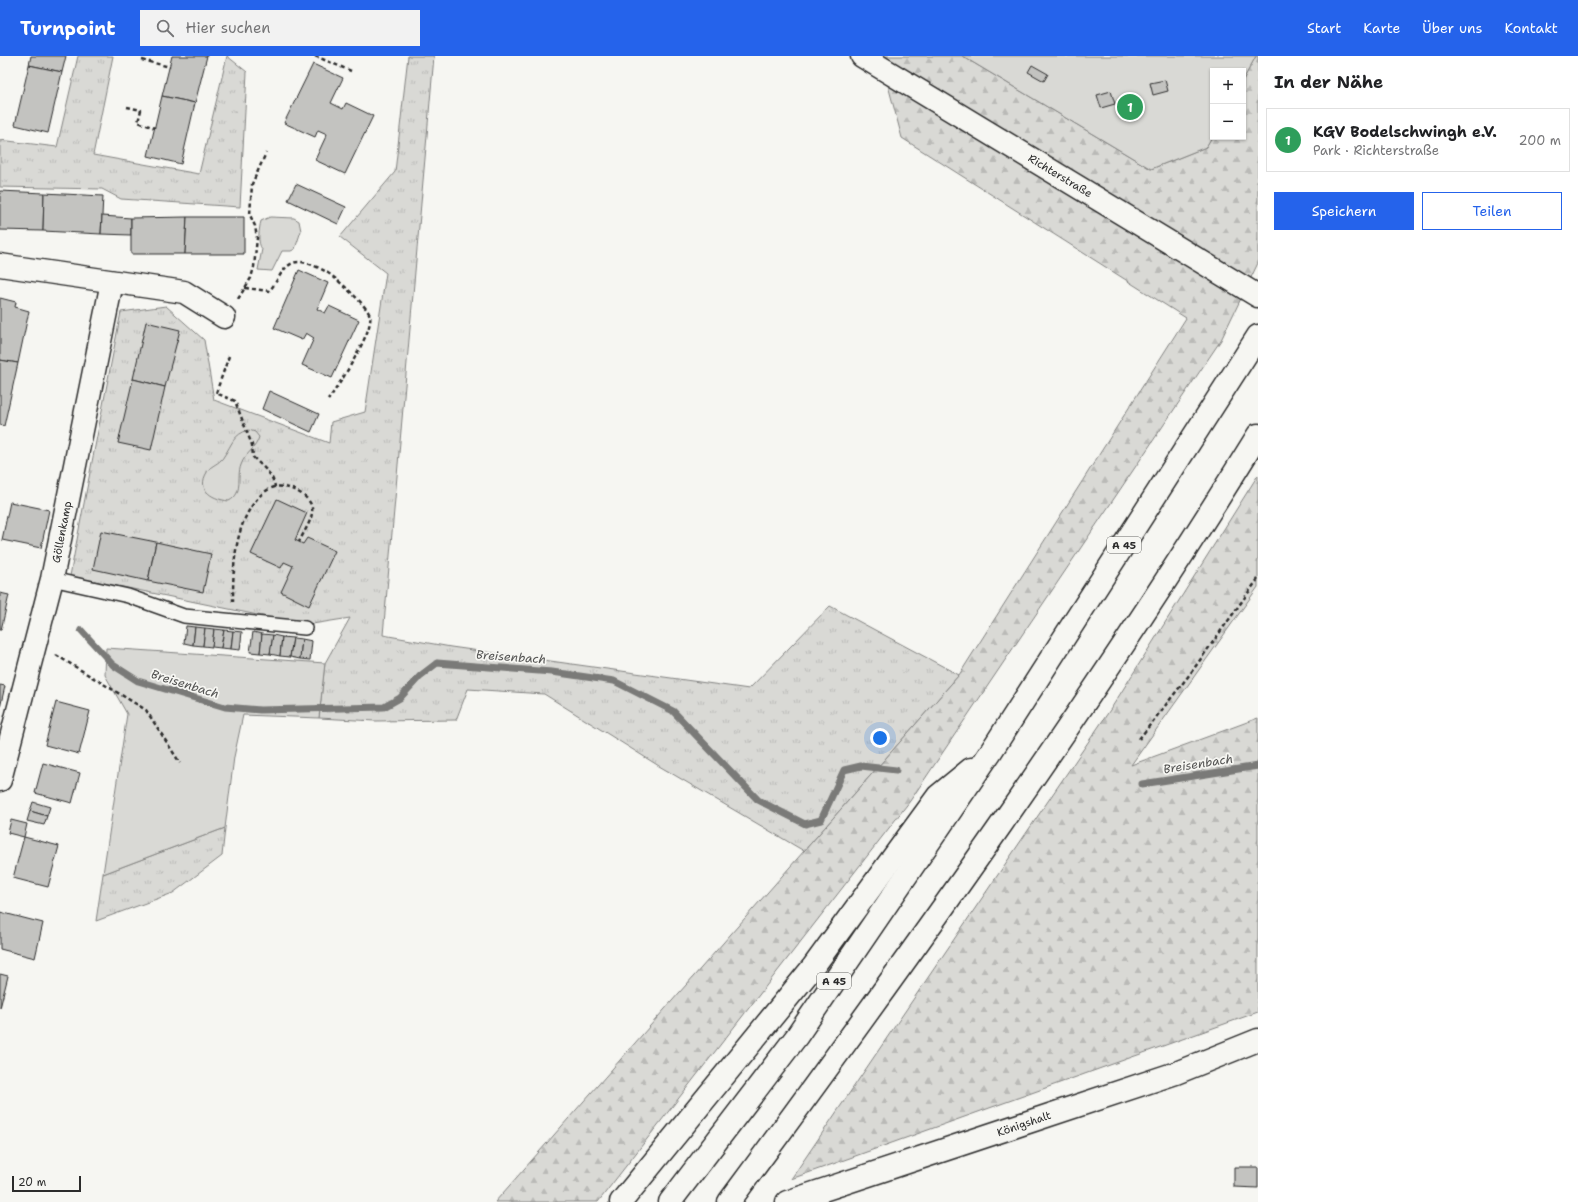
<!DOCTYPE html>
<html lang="de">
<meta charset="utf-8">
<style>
body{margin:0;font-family:"Shantell Sans",sans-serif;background:#f2f2f2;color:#202124}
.controls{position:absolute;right:12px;top:12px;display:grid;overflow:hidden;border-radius:0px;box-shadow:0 1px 3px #0004}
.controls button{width:36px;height:36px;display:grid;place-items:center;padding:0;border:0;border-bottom:1px solid #e0e0e0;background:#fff;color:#202124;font:20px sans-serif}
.scale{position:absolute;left:12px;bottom:10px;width:69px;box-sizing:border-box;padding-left:4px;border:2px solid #2b2b2b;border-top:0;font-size:11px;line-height:14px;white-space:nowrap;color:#2b2b2b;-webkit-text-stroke:3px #f6f6f2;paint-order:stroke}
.you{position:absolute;left:880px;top:682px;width:14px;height:14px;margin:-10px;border:3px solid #fff;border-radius:50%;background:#1a73e8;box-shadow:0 0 0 6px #1a73e833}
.badge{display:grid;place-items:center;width:26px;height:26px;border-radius:50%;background:#2563eb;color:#fff;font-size:13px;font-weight:700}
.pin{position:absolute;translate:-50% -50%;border:2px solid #fff;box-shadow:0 1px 4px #0006}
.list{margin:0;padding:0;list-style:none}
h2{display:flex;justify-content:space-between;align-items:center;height:52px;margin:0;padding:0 16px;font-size:17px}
h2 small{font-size:13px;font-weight:400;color:#757577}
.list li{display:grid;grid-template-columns:26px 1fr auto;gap:12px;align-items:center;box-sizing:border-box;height:64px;margin:0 8px 8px;padding:0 8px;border:1px solid #e0e0e0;border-radius:0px}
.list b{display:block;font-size:15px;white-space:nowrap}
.list p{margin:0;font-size:13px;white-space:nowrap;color:#757577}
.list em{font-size:13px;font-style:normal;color:#757577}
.actions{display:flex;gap:8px;padding:12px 16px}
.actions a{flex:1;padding:9px 0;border:1px solid #2563eb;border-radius:0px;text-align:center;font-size:14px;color:#2563eb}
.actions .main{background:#2563eb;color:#fff}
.icon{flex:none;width:22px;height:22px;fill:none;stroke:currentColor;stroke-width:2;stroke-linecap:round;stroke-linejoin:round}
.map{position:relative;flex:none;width:1258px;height:1146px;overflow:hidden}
header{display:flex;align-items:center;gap:24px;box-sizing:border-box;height:56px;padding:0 20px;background:#2563eb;color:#fff}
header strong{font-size:19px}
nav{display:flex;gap:22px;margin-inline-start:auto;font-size:14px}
.search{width:280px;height:36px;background:#f2f2f2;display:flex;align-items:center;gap:10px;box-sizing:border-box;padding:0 14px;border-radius:0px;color:#757577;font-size:15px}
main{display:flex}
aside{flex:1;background:#fff}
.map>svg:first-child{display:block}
.grass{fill:url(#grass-tufts);stroke:#828280}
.forest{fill:url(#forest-firs);stroke:#828280}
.green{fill:#d9d9d5;stroke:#828280}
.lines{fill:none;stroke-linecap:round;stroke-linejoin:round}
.stream{stroke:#7a7a78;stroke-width:7}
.building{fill:#c3c3c0;stroke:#2b2b2b}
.lane-casing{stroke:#2b2b2b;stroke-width:16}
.street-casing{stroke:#2b2b2b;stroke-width:25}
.secondary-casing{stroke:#2b2b2b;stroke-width:25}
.highway-casing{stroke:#2b2b2b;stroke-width:25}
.path{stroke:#2b2b2b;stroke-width:2.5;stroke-dasharray:4 3;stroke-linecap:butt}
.lane{stroke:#f6f6f2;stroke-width:13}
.street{stroke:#f6f6f2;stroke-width:22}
.secondary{stroke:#f6f6f2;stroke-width:22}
.highway{stroke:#f6f6f2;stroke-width:22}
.labels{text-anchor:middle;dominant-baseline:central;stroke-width:3.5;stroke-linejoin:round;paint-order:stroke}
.shield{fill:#f6f6f2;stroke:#686867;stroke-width:1}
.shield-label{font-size:10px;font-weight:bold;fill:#2b2b2b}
.street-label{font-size:11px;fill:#2b2b2b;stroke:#f6f6f2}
.water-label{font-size:12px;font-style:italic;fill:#525251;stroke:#f6f6f2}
</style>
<header>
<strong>Turnpoint</strong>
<div class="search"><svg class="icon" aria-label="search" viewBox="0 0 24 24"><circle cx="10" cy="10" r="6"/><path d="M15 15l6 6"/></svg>Hier suchen</div>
<nav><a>Start</a><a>Karte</a><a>Über uns</a><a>Kontakt</a></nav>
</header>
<main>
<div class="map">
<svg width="1258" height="1146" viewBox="0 0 1258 1146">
<defs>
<pattern id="grass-tufts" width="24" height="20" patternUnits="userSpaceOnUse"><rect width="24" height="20" fill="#d9d9d5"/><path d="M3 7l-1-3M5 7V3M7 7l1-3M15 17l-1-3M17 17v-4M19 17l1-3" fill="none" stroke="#babab7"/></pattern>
<pattern id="forest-firs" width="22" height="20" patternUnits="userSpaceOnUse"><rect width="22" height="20" fill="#d9d9d5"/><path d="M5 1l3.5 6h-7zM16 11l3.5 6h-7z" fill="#babab7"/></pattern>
</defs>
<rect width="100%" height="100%" fill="#f6f6f2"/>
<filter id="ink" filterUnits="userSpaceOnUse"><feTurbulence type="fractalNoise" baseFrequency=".025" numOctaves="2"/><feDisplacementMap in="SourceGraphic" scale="8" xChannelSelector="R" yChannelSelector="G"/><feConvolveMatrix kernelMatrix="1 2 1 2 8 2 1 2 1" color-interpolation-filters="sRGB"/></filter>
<g filter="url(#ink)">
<!-- grass -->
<g class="grass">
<polygon points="78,0 113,0 93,99 199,118 227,0 247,16 240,151 121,143 102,133 0,131 0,84 57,91"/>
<polygon points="408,0 434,0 383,579 451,591 749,633 830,550 959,619 804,795 659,710 544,638 468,633 456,664 375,665 319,662 325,607 350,562 306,569 70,520 121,256 166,250 204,284 214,344 329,387 331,366 365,356 386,217 340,181 395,116"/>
<polygon points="225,772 222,800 173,837 96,865 103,818"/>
</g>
<!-- forest -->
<g class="forest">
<polygon points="885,0 962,0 1151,113 1206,91 1213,79 1213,81 1243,81 1243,24 1256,0 1258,0 1258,207 1221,284 910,745 598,1146 495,1146 959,619 1186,262 902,82 884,14"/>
<polygon points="1258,419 1258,531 1131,709 1258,662 1258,956 791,1123 1112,651"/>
</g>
<!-- green -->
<g class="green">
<polygon points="962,0 1256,0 1243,24 1243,15 1213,15 1213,79 1206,91 1151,113"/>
<path d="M 270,161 L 294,162 L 299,165 L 301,175 L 295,193 L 291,195 L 282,195 L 272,215 L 258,214 L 262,193 C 257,187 259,173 261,165 Z"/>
<path d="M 249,374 L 255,376 L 259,381 C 256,393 245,397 241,409 C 236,422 244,437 229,445 C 210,443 194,432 210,412 C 215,408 221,406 224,400 C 232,389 233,378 249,374 Z"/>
<polygon points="106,592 325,607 319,662 243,659 234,701 225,772 103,818 127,658 105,619"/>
</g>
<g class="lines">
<!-- stream -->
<g class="stream">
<polyline points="81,574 113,609 138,625 225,651 260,654 384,651 400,642 420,620 437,607 552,616 614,625 673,655 758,744 805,768 821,764 844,714 861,710 896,714"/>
<polyline points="1142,728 1258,710"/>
</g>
</g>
<!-- building -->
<g class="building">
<polygon points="31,0 66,0 62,16 29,9"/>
<polygon points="172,0 207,0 195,47 162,40"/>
<polygon points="313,8 343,22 331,47 343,53 346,47 373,60 345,118 315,104 327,78 318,74 315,81 284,67"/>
<polygon points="29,9 62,16 48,77 15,69"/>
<polygon points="1032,9 1048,18 1044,25 1028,16"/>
<polygon points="1165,24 1168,35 1153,39 1150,27"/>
<polygon points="1111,35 1115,48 1101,52 1097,39"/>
<polygon points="162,40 195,47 181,108 148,100"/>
<polygon points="296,128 346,151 338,168 288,144"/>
<polygon points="0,135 44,137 43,175 0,174"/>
<polygon points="44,137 103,140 101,178 43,175"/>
<polygon points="102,160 131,162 131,179 101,178"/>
<polygon points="187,161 185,198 131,198 131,162"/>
<polygon points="187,161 244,161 244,198 185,198"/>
<polygon points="299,214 328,227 317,253 325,257 329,250 359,264 332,322 302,309 314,282 306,277 302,284 274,272"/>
<polygon points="0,242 16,246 15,251 29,255 18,307 0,304"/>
<polygon points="146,266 180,274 165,331 133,323"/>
<polygon points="0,304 18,307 4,370 0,369"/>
<polygon points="133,323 165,331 151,394 118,387"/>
<polygon points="269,335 319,358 311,376 262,353"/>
<polygon points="277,443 307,457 295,484 303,488 307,482 335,495 309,550 281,536 293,510 284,506 281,512 251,498"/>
<polygon points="10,446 49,454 41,492 2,484"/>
<polygon points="101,475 156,486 148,525 93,513"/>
<polygon points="156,486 211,498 203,536 148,525"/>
<polygon points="0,537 9,539 1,574 0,574"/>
<polygon points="186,570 195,571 193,589 184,587"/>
<polygon points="195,571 205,572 203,590 193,589"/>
<polygon points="205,572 214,573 212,591 203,590"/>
<polygon points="214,573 224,574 221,592 212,591"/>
<polygon points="224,574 233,575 231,593 221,592"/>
<polygon points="233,575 242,576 240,594 231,593"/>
<polygon points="253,576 262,578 260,597 250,596"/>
<polygon points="262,578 273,579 270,598 260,597"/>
<polygon points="273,579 282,581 280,600 270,598"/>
<polygon points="282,581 293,582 290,601 280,600"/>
<polygon points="293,582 302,583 300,603 290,601"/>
<polygon points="302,583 312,585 310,604 300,603"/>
<polygon points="0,629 5,630 0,652"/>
<polygon points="56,646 90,655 79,698 45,689"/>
<polygon points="43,707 80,717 72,747 35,737"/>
<polygon points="33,746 50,751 47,760 30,755"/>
<polygon points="30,755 47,760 44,769 27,765"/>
<polygon points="11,764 27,768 24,781 8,777"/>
<polygon points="24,781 59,790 48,831 13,822"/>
<polygon points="0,856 43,867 35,902 0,893"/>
<polygon points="0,918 8,920 0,952"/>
<polygon points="1234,1111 1258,1111 1258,1132 1234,1131"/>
</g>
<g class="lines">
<defs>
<polyline id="lane" points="52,523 128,540 184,560 305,572"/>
<g id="street">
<polyline points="862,0 1258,240"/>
<polyline points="0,209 184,236 224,261"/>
<polyline points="0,724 52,523 112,226"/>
</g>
<polyline id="secondary" points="787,1146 1176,1017 1258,984"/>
<g id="highway">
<polyline points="621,1146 813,911 938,740 971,713"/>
<polyline points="670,1146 797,980 990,697 1258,280"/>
<path d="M 729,1146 C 914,896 1095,643 1258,379"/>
</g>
</defs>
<!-- lane casing -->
<use href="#lane" class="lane-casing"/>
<!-- street casing -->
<use href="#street" class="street-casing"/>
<!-- secondary casing -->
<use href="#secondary" class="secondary-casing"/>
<!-- highway casing -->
<use href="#highway" class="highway-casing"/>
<!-- path -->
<g class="path">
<polyline points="315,0 351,15"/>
<polyline points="142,4 170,11"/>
<polyline points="127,51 141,54 138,66 155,72"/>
<path d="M 245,232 L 269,235 C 277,227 282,211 293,207 C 302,203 317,211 325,215 C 334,220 368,250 370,260 C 374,275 338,331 328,344"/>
<polyline points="238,243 251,222 254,211 257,182 255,170 250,159 252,128 266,97"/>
<path d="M 229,300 L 216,337 L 235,345 L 252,389 L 253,401 C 262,411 273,417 275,431"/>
<path d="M 233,546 C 233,512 234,470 257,443 C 261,438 269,432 275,431 C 287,428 310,439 312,452 C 314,462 303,477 299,486"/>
<polyline points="56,599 146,654 180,707"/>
<polyline points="1139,683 1190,618 1258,523"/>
</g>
<!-- lane -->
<use href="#lane" class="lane"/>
<!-- street -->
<use href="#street" class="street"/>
<!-- secondary -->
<use href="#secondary" class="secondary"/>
<!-- highway -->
<use href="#highway" class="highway"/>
</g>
</g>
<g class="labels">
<!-- shield labels -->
<g class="shield">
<rect x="1107" y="481" width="34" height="16" rx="3"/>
<rect x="817" y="917" width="34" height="16" rx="3"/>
</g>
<g class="shield-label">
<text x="1124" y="489">A 45</text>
<text x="834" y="925">A 45</text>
</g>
<!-- street labels -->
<g class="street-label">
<text transform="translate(1060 120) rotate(31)">Richterstraße</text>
<text transform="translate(62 476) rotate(-79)">Göllenkamp</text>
<text transform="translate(1024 1068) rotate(-19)">Königshalt</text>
</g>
<!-- water labels -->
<g class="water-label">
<text transform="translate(511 601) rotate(4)">Breisenbach</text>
<text transform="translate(185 628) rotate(17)">Breisenbach</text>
<text transform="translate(1198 708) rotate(-9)">Breisenbach</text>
</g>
</g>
</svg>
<div class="controls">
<button>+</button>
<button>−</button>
</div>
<div class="scale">20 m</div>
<div class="you"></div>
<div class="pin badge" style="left:1130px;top:51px;background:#2e9e5b">1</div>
</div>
<aside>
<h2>In der Nähe<small></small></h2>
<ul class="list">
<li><span class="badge" style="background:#2e9e5b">1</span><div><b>KGV Bodelschwingh e.V.</b><p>Park · Richterstraße</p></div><em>200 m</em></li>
</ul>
<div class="actions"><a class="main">Speichern</a><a>Teilen</a></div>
</aside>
</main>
